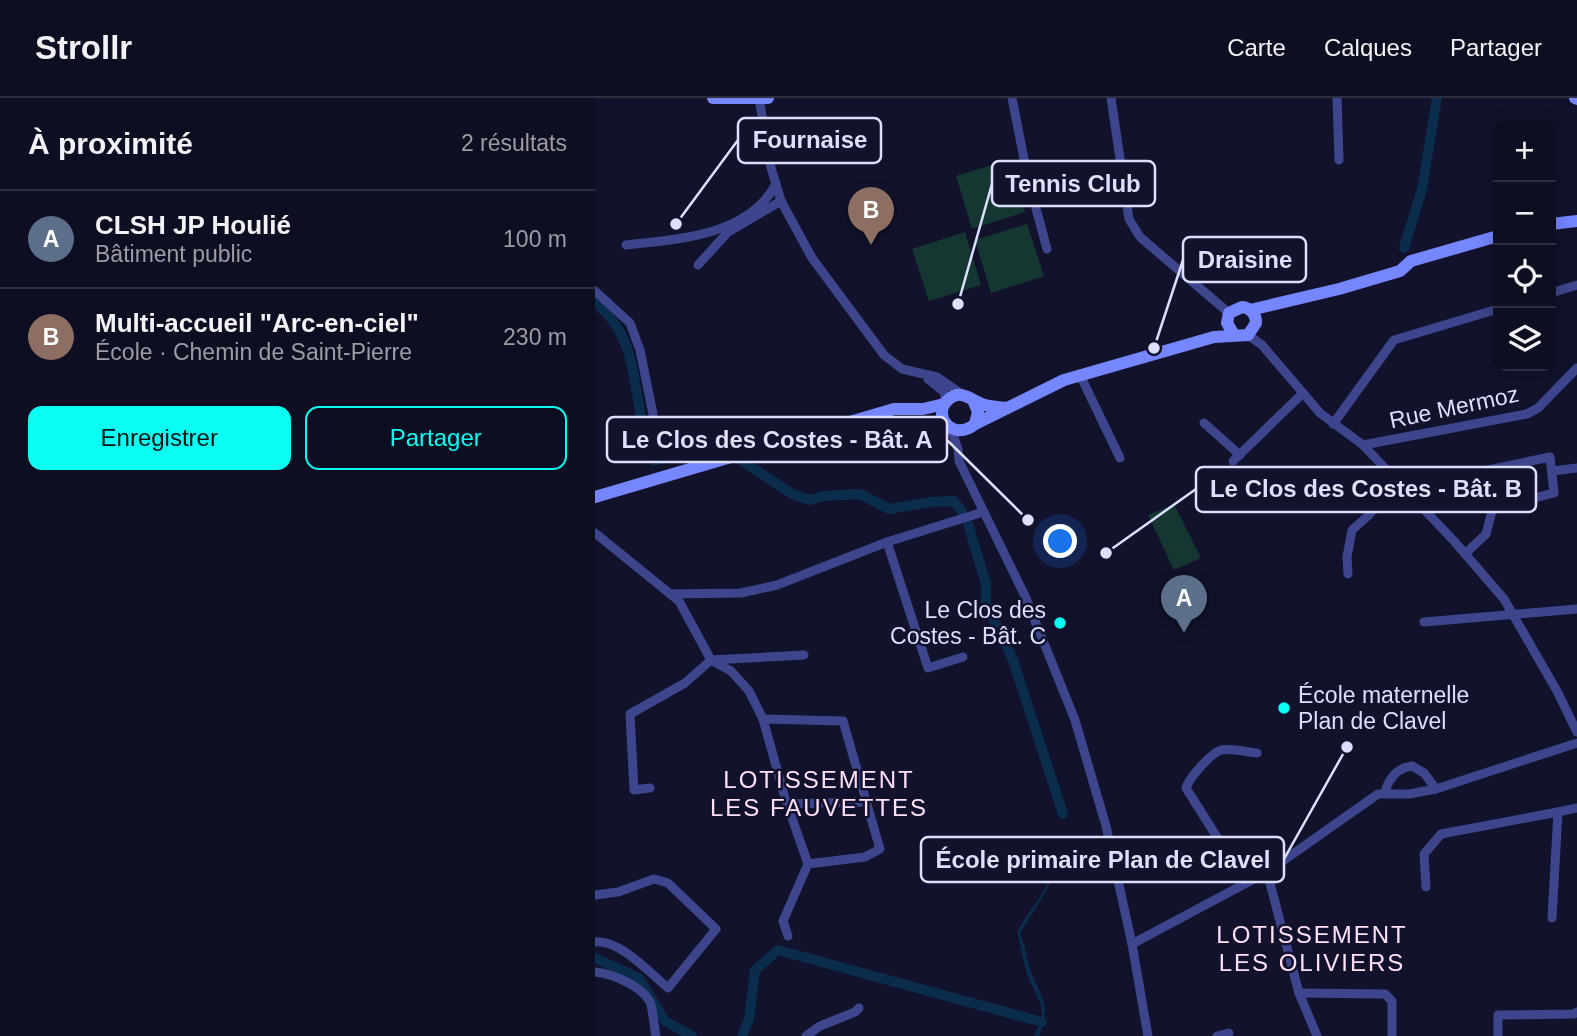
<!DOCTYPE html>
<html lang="fr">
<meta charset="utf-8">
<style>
body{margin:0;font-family:Arial,sans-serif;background:#1c1c2f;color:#f1f3f6}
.controls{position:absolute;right:21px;top:21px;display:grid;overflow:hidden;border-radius:14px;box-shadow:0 4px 18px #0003}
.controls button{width:63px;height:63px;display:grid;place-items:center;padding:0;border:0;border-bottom:2px solid #2e2e40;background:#0e0e22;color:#f1f3f6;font:35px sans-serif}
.you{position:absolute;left:466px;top:444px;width:24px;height:24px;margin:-18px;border:5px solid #fff;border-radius:50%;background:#1a73e8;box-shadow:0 0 0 10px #1a73e833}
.badge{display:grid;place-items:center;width:46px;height:46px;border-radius:50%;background:#0afff3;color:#fff;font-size:23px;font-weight:700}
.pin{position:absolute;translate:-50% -58px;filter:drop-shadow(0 2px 4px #0008)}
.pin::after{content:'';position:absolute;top:37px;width:24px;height:21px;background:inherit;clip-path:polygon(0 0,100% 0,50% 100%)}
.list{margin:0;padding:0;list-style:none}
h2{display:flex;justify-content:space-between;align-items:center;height:91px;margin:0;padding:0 28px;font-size:30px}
h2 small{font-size:23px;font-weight:400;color:#9b9ca5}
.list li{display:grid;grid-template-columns:46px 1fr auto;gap:21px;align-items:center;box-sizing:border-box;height:98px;padding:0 28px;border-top:2px solid #2e2e40}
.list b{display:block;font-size:26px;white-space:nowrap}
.list p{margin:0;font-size:23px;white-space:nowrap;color:#9b9ca5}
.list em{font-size:23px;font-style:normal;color:#9b9ca5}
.actions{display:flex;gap:14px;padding:21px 28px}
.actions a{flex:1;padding:16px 0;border:2px solid #0afff3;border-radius:14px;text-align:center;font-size:24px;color:#0afff3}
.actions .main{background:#0afff3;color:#111}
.icon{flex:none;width:38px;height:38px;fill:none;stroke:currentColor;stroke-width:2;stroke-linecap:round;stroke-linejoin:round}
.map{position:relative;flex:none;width:982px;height:938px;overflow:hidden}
header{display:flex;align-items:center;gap:42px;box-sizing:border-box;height:98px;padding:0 35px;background:#0e0e22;border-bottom:2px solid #2e2e40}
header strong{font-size:33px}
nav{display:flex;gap:38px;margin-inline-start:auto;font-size:24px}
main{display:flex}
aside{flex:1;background:#0e0e22}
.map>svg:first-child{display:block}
.green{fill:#153731}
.water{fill:#0b2d4d}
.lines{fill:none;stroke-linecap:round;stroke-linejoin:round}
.canal{stroke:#0b2d4d;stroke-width:10}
.street{stroke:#3d468c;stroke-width:9}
.secondary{stroke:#7586ff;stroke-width:12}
.poi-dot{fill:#0afff3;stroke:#12122d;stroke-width:2.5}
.labels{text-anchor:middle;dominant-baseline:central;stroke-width:5;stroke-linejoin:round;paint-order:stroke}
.street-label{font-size:23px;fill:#dedfff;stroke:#12122d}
.poi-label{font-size:23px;fill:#dedfff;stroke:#12122d;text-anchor:end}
.neighbourhood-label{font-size:24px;letter-spacing:2px;fill:#ffe0f8;stroke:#12122d}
.leader{fill:none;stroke:#dedfff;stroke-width:2.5}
.callout-dot{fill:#dedfff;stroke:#12122d;stroke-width:2.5}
.callout{fill:#12122d;stroke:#dedfff;stroke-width:2.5}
.callout-label{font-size:24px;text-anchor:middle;font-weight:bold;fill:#dedfff}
</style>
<header>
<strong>Strollr</strong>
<nav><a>Carte</a><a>Calques</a><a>Partager</a></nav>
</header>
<main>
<aside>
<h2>À proximité<small>2 résultats</small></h2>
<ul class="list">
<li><span class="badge" style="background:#5c6f8a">A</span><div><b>CLSH JP Houlié</b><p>Bâtiment public</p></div><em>100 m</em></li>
<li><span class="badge" style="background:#8d6e63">B</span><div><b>Multi-accueil &quot;Arc-en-ciel&quot;</b><p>École · Chemin de Saint-Pierre</p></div><em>230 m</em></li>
</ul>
<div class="actions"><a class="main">Enregistrer</a><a>Partager</a></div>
</aside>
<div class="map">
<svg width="982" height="938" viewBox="0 0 982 938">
<rect width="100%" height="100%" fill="#12122d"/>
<!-- green -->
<g class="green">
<polygon points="413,62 430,114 377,131 361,78"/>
<polygon points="432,126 449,178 396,195 380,142"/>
<polygon points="370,134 386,187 334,203 317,151"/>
<polygon points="579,406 606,460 579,472 553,417"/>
</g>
<!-- water -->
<g class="water">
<polygon points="59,346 95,348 105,357 56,368"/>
<path d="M 455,779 L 457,779 C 450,800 435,816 425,836 C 430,846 431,857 434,868 C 444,900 458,902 444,938 L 439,938 L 447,920 L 446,907 L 432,876 L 422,834 C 432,814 448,800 455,779 Z"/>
</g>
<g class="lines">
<!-- canal -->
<g class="canal">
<polyline points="809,150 827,91 842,0"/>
<path d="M 0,204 C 39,236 38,279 47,325 L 63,335 L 113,340 L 197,396 L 215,402 L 229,398 L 265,396 L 294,411 L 337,404 L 359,403 L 367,413"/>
<polyline points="373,426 391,486 391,505 418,562 468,716"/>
<polyline points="0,860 44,880 70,923 97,938"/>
<polyline points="147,938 154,921 160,872 183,852 447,924"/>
</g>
<!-- street -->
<g class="street">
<polyline points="164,0 175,66 186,103 217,160 289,257 307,271 342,279 368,297"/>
<polyline points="417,0 433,81 452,151"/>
<polyline points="516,0 534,121 545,139 634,215"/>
<polyline points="742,0 744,62"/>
<path d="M 31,147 C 84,141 153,138 181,86"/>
<polyline points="103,167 133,134 186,103"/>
<polyline points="0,193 35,225 45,252 58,316"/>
<polyline points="956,195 982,187"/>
<polyline points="653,237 667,247 725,315 768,347 859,443 909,501 962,593 982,634"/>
<polyline points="485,277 525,360"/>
<polyline points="333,281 349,294 351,304"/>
<polyline points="609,325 645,357"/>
<polyline points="738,326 799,242 903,211"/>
<polyline points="356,331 363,351 364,363 430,498 480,622 511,728 537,846 553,938"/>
<polyline points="768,347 932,316 943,310 982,270"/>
<polyline points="203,353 266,334 261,322"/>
<polyline points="638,363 708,295"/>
<polyline points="957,373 982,370"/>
<polyline points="0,435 84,503 116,562 136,573 154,593 168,621 190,700 213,766 188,823 193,838"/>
<polyline points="292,444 333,570 368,559"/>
<polyline points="870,456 891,436 897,413 903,409 959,395 955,359 888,373"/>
<polyline points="753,476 752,459 757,432 775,416 802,383"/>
<polyline points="75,496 146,495 182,487 292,444 388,414"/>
<polyline points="829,524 982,511"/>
<polyline points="168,621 248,623 285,751 270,759 213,766"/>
<polyline points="55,690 39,692 35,616 90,585 116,562 209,557"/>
<path d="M 790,694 C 794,680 802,670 817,668 L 829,675 L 841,691"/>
<polyline points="192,706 271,704"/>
<polyline points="672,774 704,895 722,938"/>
<path d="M 651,785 L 591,690 C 594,680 616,655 626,652 C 637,650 651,654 662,655"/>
<polyline points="831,789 829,756 846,736 963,714"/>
<path d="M 0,797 L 23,794 L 59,781 L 73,785 L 121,831 L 73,890 C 55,875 24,841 0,844"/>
<polyline points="957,820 963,714 982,710"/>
<polyline points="537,846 672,774 783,696 814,696 841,691 982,645"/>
<path d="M 0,874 C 17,876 46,887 55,904 C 58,911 59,929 61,938"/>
<polyline points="704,895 790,896 797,903 797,938"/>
<polyline points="211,938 225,928 260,914 264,910"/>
<polyline points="622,938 634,935"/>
<polyline points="903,938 903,917 979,916 982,914"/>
</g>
<!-- secondary -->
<g class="secondary">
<polyline points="118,0 173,0"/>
<polyline points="980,0 982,1"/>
<polyline points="956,126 982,123"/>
<polyline points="655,212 744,191 805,173 816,163 903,138"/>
<path d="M 378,302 L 383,314 L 380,326 C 358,345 335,316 354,301 C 367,290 378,304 390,307 C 397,309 405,309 412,310"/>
<path d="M 380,326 L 469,282 L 619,239 L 653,237 L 661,225 C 661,216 656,210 647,209 L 634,215 L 632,225 L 639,237"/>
<polyline points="0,399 299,311 328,311 349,306"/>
</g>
</g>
<!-- markers -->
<g class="poi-dot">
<circle cx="465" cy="525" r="7"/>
<circle cx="689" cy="610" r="7"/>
</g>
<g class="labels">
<!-- street labels -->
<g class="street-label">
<text transform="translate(859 309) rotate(-12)">Rue Mermoz</text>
</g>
<!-- poi labels -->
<g class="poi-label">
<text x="451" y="512">Le Clos des<tspan x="451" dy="26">Costes - Bât. C</tspan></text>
<text x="703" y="597" text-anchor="start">École maternelle<tspan x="703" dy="26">Plan de Clavel</tspan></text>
</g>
<!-- neighbourhood labels -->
<g class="neighbourhood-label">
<text x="224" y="681">LOTISSEMENT<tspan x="224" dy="28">LES FAUVETTES</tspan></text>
<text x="717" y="836">LOTISSEMENT<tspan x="717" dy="28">LES OLIVIERS</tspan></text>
</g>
</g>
<!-- callouts -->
<path class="leader" d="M81 126L143 42M363 206L397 86M559 250L588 162M433 422L352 342M511 455L601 391M752 649L689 761"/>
<g class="callout-dot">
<circle cx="81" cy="126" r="7"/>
<circle cx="363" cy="206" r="7"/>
<circle cx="559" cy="250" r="7"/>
<circle cx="433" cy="422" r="7"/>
<circle cx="511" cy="455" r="7"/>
<circle cx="752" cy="649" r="7"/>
</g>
<g class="callout">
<rect x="143" y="20" width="143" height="45" rx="7"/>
<rect x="397" y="63" width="163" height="45" rx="7"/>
<rect x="588" y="139" width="123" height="45" rx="7"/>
<rect x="12" y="319" width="340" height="45" rx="7"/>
<rect x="601" y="369" width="340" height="45" rx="7"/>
<rect x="326" y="739" width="363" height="45" rx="7"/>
</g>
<g class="callout-label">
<text x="215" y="50">Fournaise</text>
<text x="478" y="94">Tennis Club</text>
<text x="650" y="170">Draisine</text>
<text x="182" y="350">Le Clos des Costes - Bât. A</text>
<text x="771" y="399">Le Clos des Costes - Bât. B</text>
<text x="508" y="770">École primaire Plan de Clavel</text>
</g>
</svg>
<div class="controls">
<button>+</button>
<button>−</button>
<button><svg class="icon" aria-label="locate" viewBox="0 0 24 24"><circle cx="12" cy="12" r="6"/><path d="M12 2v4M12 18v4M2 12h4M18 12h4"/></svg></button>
<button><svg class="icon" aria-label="layers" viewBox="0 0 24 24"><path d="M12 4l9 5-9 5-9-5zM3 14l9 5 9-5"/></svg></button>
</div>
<div class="you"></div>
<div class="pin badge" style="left:589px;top:535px;background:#5c6f8a">A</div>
<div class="pin badge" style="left:276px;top:147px;background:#8d6e63">B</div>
</div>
</main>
